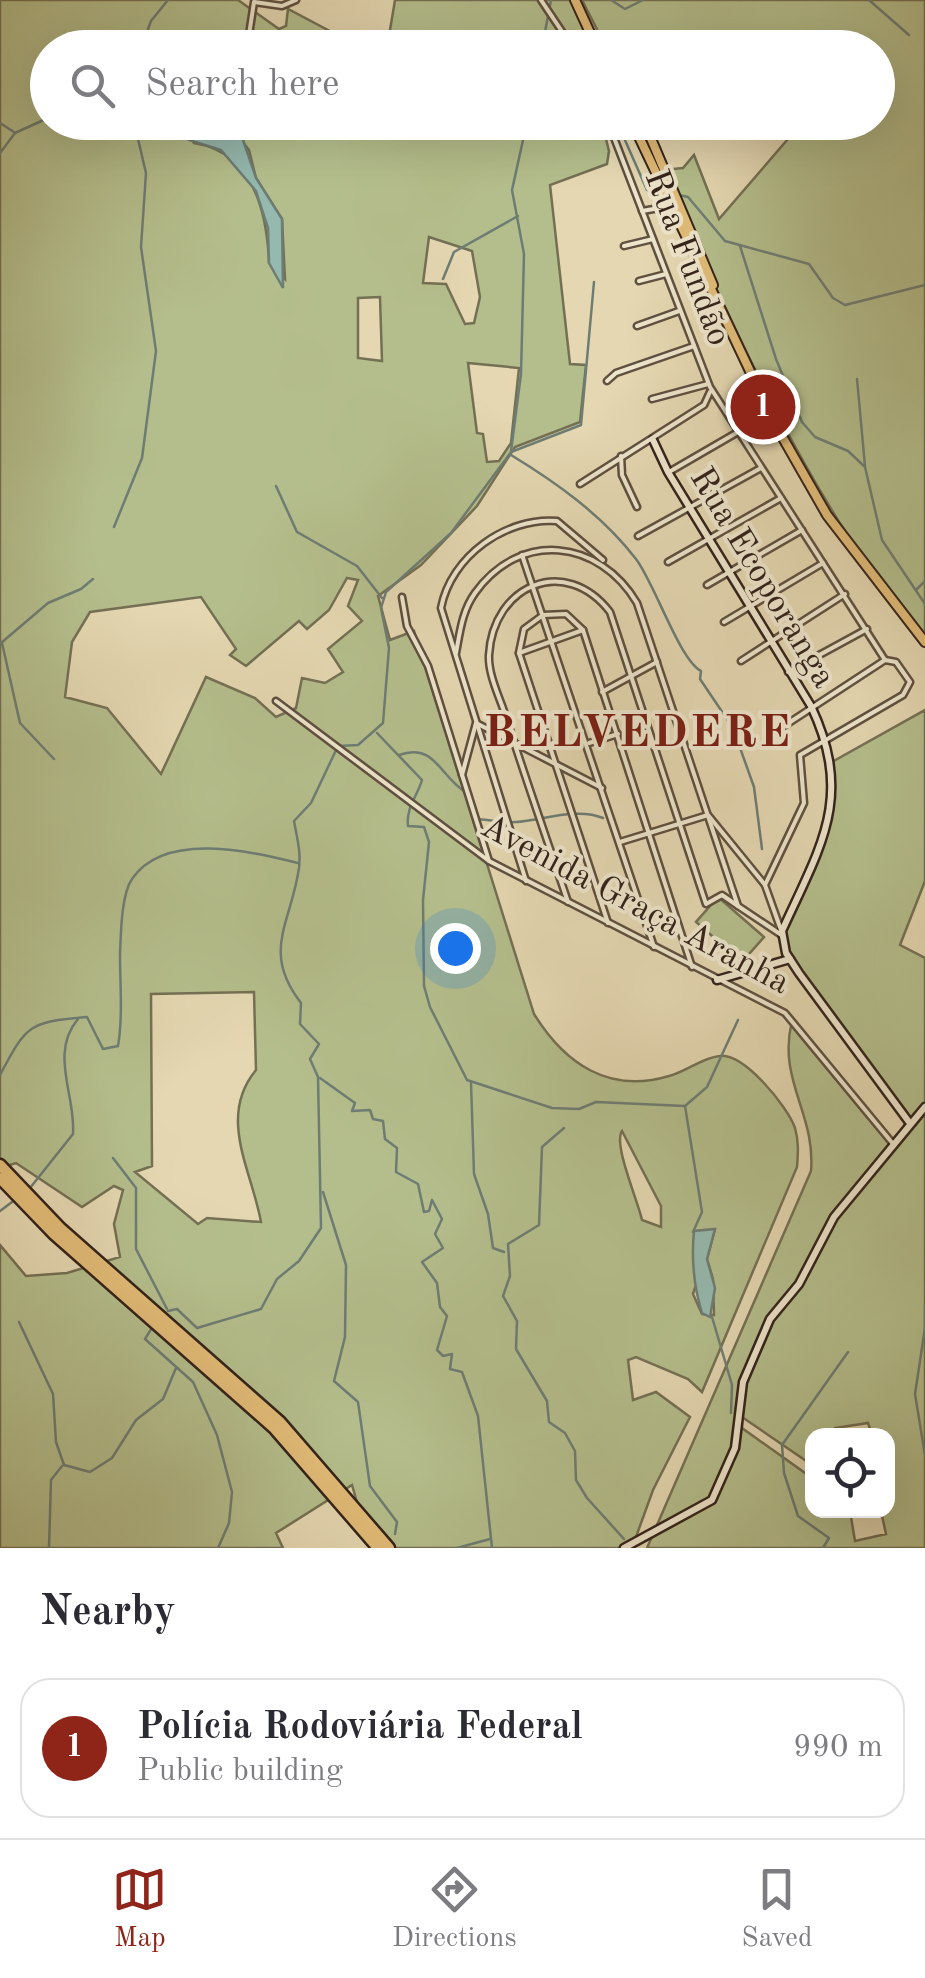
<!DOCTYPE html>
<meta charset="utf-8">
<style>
body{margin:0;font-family:"Old Standard TT",serif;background:#f2f2f3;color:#2b2b33}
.controls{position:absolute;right:30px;bottom:30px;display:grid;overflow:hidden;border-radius:20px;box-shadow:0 10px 40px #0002}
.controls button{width:90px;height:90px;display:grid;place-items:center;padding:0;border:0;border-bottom:2px solid #e1e1e2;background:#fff;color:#2b2b33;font:50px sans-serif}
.you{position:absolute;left:455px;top:948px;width:35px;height:35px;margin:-25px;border:8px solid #fff;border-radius:50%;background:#1a73e8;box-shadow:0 0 0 15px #1a73e833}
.badge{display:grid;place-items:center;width:65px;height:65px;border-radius:50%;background:#8f2418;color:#fff;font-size:32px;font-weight:700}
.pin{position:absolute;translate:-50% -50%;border:5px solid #fff;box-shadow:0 2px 10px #0006}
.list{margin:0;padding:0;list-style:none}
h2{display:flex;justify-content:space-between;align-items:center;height:130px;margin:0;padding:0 40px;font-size:42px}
h2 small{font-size:32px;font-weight:400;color:#7c7c81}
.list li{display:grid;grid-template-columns:65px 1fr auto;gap:30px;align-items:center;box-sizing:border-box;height:140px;margin:0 20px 20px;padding:0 20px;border:2px solid #e1e1e2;border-radius:30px}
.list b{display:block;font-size:38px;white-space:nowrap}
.list p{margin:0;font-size:32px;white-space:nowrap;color:#7c7c81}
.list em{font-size:32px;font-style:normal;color:#7c7c81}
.icon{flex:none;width:55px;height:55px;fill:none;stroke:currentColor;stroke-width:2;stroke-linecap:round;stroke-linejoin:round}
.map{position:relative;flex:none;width:925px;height:1548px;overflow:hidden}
.search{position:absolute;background:#fff;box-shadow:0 10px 40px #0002;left:30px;right:30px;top:30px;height:110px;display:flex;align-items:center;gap:25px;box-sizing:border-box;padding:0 35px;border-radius:55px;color:#7c7c81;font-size:38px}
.sheet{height:290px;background:#fff}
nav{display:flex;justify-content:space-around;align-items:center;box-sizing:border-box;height:140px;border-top:2px solid #e1e1e2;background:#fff;font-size:28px;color:#7c7c81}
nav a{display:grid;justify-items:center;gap:5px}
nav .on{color:#8f2418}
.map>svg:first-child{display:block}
.green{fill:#b4be8c;stroke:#747054;stroke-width:2.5;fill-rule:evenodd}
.water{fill:#95b9af;stroke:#6e7d74;stroke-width:2.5}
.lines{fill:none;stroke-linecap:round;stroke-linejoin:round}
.stream{stroke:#6e7d74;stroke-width:2.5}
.street-casing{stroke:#5f5040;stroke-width:9}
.secondary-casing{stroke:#33231b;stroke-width:11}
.primary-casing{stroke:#33231b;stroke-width:12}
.highway-casing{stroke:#33231b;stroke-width:15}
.street{stroke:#ede5cc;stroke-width:4}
.secondary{stroke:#ede5cc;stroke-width:6}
.primary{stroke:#e2bc78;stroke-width:8}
.highway{stroke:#e2bc78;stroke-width:10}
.labels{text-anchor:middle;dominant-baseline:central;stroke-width:8;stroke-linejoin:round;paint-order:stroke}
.street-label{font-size:35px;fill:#33231b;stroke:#ede5cc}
.district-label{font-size:45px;font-weight:bold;letter-spacing:2.5px;fill:#7a1f14;stroke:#ede5cc}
</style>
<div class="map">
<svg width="925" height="1548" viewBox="0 0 925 1548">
<rect width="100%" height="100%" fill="#e4d7b1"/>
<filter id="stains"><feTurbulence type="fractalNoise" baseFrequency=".002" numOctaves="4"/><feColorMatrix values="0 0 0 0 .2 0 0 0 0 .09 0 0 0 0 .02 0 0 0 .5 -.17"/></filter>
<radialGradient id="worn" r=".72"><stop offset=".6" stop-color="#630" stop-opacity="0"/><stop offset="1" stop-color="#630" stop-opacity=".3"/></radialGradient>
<!-- green -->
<g class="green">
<path d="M 0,0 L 238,0 L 279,29 L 286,26 L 288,9 L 360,47 L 48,48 L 48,122 L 193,123 L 189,132 L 194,143 C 253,152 267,212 269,263 L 285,279 L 282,219 L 256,178 L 249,150 L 234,131 L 215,123 L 602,123 L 609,151 L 607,164 L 550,185 L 570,364 L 586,365 L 580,422 L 515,447 L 477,506 L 421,565 L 378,596 L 390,640 L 414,631 L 534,1014 C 565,1064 609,1094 669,1076 C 686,1072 703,1057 720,1056 C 744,1053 788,1107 795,1128 C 799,1141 798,1154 797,1167 L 702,1392 L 688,1379 L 636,1357 L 628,1360 L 633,1400 L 656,1392 L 690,1417 L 653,1490 L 632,1548 L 370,1548 L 352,1485 L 276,1533 L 283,1548 L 0,1548 L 0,1245 L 26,1276 L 67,1273 L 120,1257 L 114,1224 L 123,1190 L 114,1186 L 82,1207 L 16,1163 L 0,1168 ZM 429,237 L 472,251 L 480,297 L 474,323 L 465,324 L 446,284 L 423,283 ZM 380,297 L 382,361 L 358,358 L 358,298 ZM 468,363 L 519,368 L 511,443 L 499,461 L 487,462 L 483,434 L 477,433 ZM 347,578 L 358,580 L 348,606 L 362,621 L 328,649 L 343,672 L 325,683 L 302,678 L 296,708 L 276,717 L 255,698 L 206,677 L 161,774 L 107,708 L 65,697 L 72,642 L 90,612 L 201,597 L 236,649 L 230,655 L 246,666 L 299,621 L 307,629 L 329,610 ZM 254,992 L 256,1070 C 217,1117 252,1171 261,1222 L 207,1218 L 198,1224 L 135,1172 L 152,1166 L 151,994 ZM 622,1131 L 661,1206 L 661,1227 L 642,1220 C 637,1198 613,1144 622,1131 ZM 715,1229 L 707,1259 L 713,1279 L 714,1315 L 702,1314 L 693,1294 Z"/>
<polygon points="395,0 572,0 595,48 387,48"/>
<path d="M 582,0 L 925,0 L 925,638 C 892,596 857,553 830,507 C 765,400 714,284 662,170 L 683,168 L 694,155 L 719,219 L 788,139 L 815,123 L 878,122 L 878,48 L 606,47 Z"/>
<path d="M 925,710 L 925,881 L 900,945 L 925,958 L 925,1548 L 647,1548 L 811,1171 C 816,1114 777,1080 792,1021 L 893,1144 L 907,1121 L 786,952 L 779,930 L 832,811 L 832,762 ZM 742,1417 L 812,1465 L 812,1436 L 836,1435 L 835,1428 L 868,1423 L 872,1435 L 888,1436 L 888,1510 L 881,1511 L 886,1534 L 855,1541 L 850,1511 L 812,1510 L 812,1478 L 742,1428 Z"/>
<polygon points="718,897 764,937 742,962 696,922"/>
</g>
<!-- water -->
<g class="water">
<polygon points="193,123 215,123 242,137 256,178 282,219 283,288 269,263 268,228 256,191 221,150 189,140"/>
<path d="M 715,1229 L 707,1259 L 715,1288 L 710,1317 L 702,1313 C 694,1287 691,1261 694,1231 Z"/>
</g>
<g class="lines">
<!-- stream -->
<g class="stream">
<polyline points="611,0 625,9 643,0"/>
<polyline points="869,0 909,35"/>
<polyline points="141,48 151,21 168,0"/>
<polyline points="542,48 551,0"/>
<polyline points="617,122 647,190 661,192"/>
<polyline points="0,123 14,132"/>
<polyline points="0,153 15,133 48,118"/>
<polyline points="679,195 688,197 725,241 809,264 833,298 845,305 925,285"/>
<polyline points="740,246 776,359 802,422 815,437 848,451 865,467 882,540 925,604"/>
<polyline points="443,279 454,252 518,216"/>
<polyline points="857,379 865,466"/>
<polyline points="511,451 521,374 524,254 512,190 527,122"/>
<path d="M 511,455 C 557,483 602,515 636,559 C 655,584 679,659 701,671 L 700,679 L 733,728 L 754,787 L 762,849"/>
<polyline points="276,486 297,532 357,566 382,598"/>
<polyline points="114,527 142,458 156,351 141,247 146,173 134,122"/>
<polyline points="916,590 925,581"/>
<polyline points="1,643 48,603 81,589 93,579"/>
<polyline points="2,643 20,723 54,759"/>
<path d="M 377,733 L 422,780 C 417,797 406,807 408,826 L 424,827 L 429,842 L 423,900 L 424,986 L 430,1007 L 467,1080 L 552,1108 L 579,1109 L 596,1102 L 685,1106 L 707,1087 L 738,1020"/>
<path d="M 399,755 C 436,742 440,778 467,793"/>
<path d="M 477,819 C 489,820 504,823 516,822 C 543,820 577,807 603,818"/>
<path d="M 0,1075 C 27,1024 29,1022 87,1017 L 103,1049 L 118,1046 C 123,1016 120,984 120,954 C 121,934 121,895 132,879 C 165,830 253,852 298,863"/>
<polyline points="320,1078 355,1103 352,1111 370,1110 373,1119 383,1121 385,1139 397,1148 396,1172 418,1184 424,1212 429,1211 432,1200 442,1219 435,1234 443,1248 422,1262 437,1283 440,1307 447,1316 437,1350 443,1356 452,1354 450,1369 462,1372 478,1416 492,1548"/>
<polyline points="471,1083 474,1174 488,1214 493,1248 504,1252"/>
<polyline points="685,1106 702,1212 693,1232"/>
<polyline points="564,1128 542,1147 539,1225 508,1244 510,1276 503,1296 517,1321 516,1349 547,1401 549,1422 565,1433 575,1451 576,1480 587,1498 624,1539"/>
<polyline points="113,1158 136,1188 136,1249 167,1309"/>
<path d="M 30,1188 L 73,1134 C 76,1096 49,1053 78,1019"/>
<polyline points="323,1192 346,1265 345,1337 334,1381 358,1402 370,1486 397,1522 395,1534"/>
<polyline points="0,1211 12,1202"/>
<path d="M 168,1311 L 177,1309 L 197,1328 L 261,1309 L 277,1279 L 299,1261 L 321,1228 L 318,1077 L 310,1059 L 319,1044 L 300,1024 L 301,1003 C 261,951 291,924 299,868 C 301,851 297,838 294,821 L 311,803 L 338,746 L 358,745 L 383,723 L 389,648 L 381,608 L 386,592 L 451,533 L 511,452 L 581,425 L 594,282"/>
<polyline points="712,1317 732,1385 731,1413"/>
<polyline points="19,1322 53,1394 56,1442 64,1465"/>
<polyline points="153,1326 145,1339 193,1382 217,1435 232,1492 229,1523 218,1548"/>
<polyline points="925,1326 925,1307"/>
<polyline points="925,1328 915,1394 925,1455"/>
<polyline points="64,1465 90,1472 112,1458 136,1420 163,1399 176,1368"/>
<polyline points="49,1548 51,1480 62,1466"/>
<polyline points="457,1548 490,1539"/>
<polyline points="823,1548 829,1538 798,1516 784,1473 782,1445 848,1352"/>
</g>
<defs>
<g id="street">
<polyline points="541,0 573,48"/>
<polyline points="247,48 254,2 282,6 296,0"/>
<polyline points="608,122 710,387 885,660"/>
<polyline points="642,211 671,206"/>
<polyline points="624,246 653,239"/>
<polyline points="639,281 666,274"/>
<polyline points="637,326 679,311"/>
<polyline points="607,381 616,373 694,346"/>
<polyline points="652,399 708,384"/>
<polyline points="621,456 622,475 637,507"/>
<polyline points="669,472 738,432"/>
<polyline points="580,484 704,405 710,392"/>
<polyline points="638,536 761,468"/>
<polyline points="522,555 654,947"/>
<polyline points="668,562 781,498"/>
<polyline points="707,585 802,530"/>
<polyline points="402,597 407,626 428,666 489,861"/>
<polyline points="724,622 823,563"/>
<path d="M 456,653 C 460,632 462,611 475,593 C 520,530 599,539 637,603 L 738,906 L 783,936"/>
<polyline points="519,653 583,630"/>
<polyline points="741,661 845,594"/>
<polyline points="788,672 867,629"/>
<polyline points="602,692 657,662"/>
<polyline points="276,701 489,861 785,1013 894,1145"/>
<polyline points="589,743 618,734"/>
<polyline points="462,775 476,723 602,788"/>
<polyline points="620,842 708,815 765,885 781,930"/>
<path d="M 526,881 L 441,608 C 451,556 506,517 557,521 L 603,560"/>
<polyline points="765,885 804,803 800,755 903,695 910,682 896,662 885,660 781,728"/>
<path d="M 568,902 C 547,840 525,777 505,714 C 499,696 488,674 489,655 C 493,585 565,554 610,612 L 706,904 L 722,895 L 738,906"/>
<polyline points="608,923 519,653 524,629 543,615 566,614 583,630 692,967"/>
</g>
<g id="secondary">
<path d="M 653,440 L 668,472 L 811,706 C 854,798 821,845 782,931 L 786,953 L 799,973 L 909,1122"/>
<polyline points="717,980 790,959"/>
<polyline points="624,1548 712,1500 735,1448 743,1382 770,1319 799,1284 834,1217 925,1107"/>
</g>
<g id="primary">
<polyline points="575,0 597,48"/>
<polyline points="632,122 775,424 827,515 925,642"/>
<polyline points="644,122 713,285"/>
</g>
<g id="highway">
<polyline points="0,1165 60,1228 280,1422 389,1548"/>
<polyline points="0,1178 54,1234 274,1428 378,1548"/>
</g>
</defs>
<!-- street casing -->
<use href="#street" class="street-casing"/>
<!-- secondary casing -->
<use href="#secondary" class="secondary-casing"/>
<!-- primary casing -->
<use href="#primary" class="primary-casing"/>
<!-- highway casing -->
<use href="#highway" class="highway-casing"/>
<!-- street -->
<use href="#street" class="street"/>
<!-- secondary -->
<use href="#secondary" class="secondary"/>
<!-- primary -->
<use href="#primary" class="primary"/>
<!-- highway -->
<use href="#highway" class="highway"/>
</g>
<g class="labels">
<!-- street labels -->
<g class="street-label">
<text transform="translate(687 258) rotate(69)">Rua Fundão</text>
<text transform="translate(762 578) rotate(59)">Rua Ecoporanga</text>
<text transform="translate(635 905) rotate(28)">Avenida Graça Aranha</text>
</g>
<!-- district labels -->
<g class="district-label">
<text x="638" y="734">BELVEDERE</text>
</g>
</g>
<rect width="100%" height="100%" filter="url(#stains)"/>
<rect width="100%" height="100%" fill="url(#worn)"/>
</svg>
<div class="controls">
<button><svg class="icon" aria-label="locate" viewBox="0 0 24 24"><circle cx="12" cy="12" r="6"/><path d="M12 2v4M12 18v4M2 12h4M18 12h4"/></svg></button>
</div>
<div class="you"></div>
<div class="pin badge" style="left:763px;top:407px">1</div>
<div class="search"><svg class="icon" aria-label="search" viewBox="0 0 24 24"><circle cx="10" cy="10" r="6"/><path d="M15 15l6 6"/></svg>Search here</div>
</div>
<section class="sheet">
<h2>Nearby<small></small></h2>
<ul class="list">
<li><span class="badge">1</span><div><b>Polícia Rodoviária Federal</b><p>Public building</p></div><em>990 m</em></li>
</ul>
</section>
<nav>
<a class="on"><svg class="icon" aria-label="map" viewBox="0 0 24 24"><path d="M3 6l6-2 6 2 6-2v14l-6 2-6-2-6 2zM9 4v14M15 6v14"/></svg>Map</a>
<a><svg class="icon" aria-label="directions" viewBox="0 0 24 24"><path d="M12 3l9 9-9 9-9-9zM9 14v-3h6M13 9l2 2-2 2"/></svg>Directions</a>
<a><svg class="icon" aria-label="saved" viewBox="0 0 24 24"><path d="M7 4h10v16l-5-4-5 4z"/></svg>Saved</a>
</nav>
